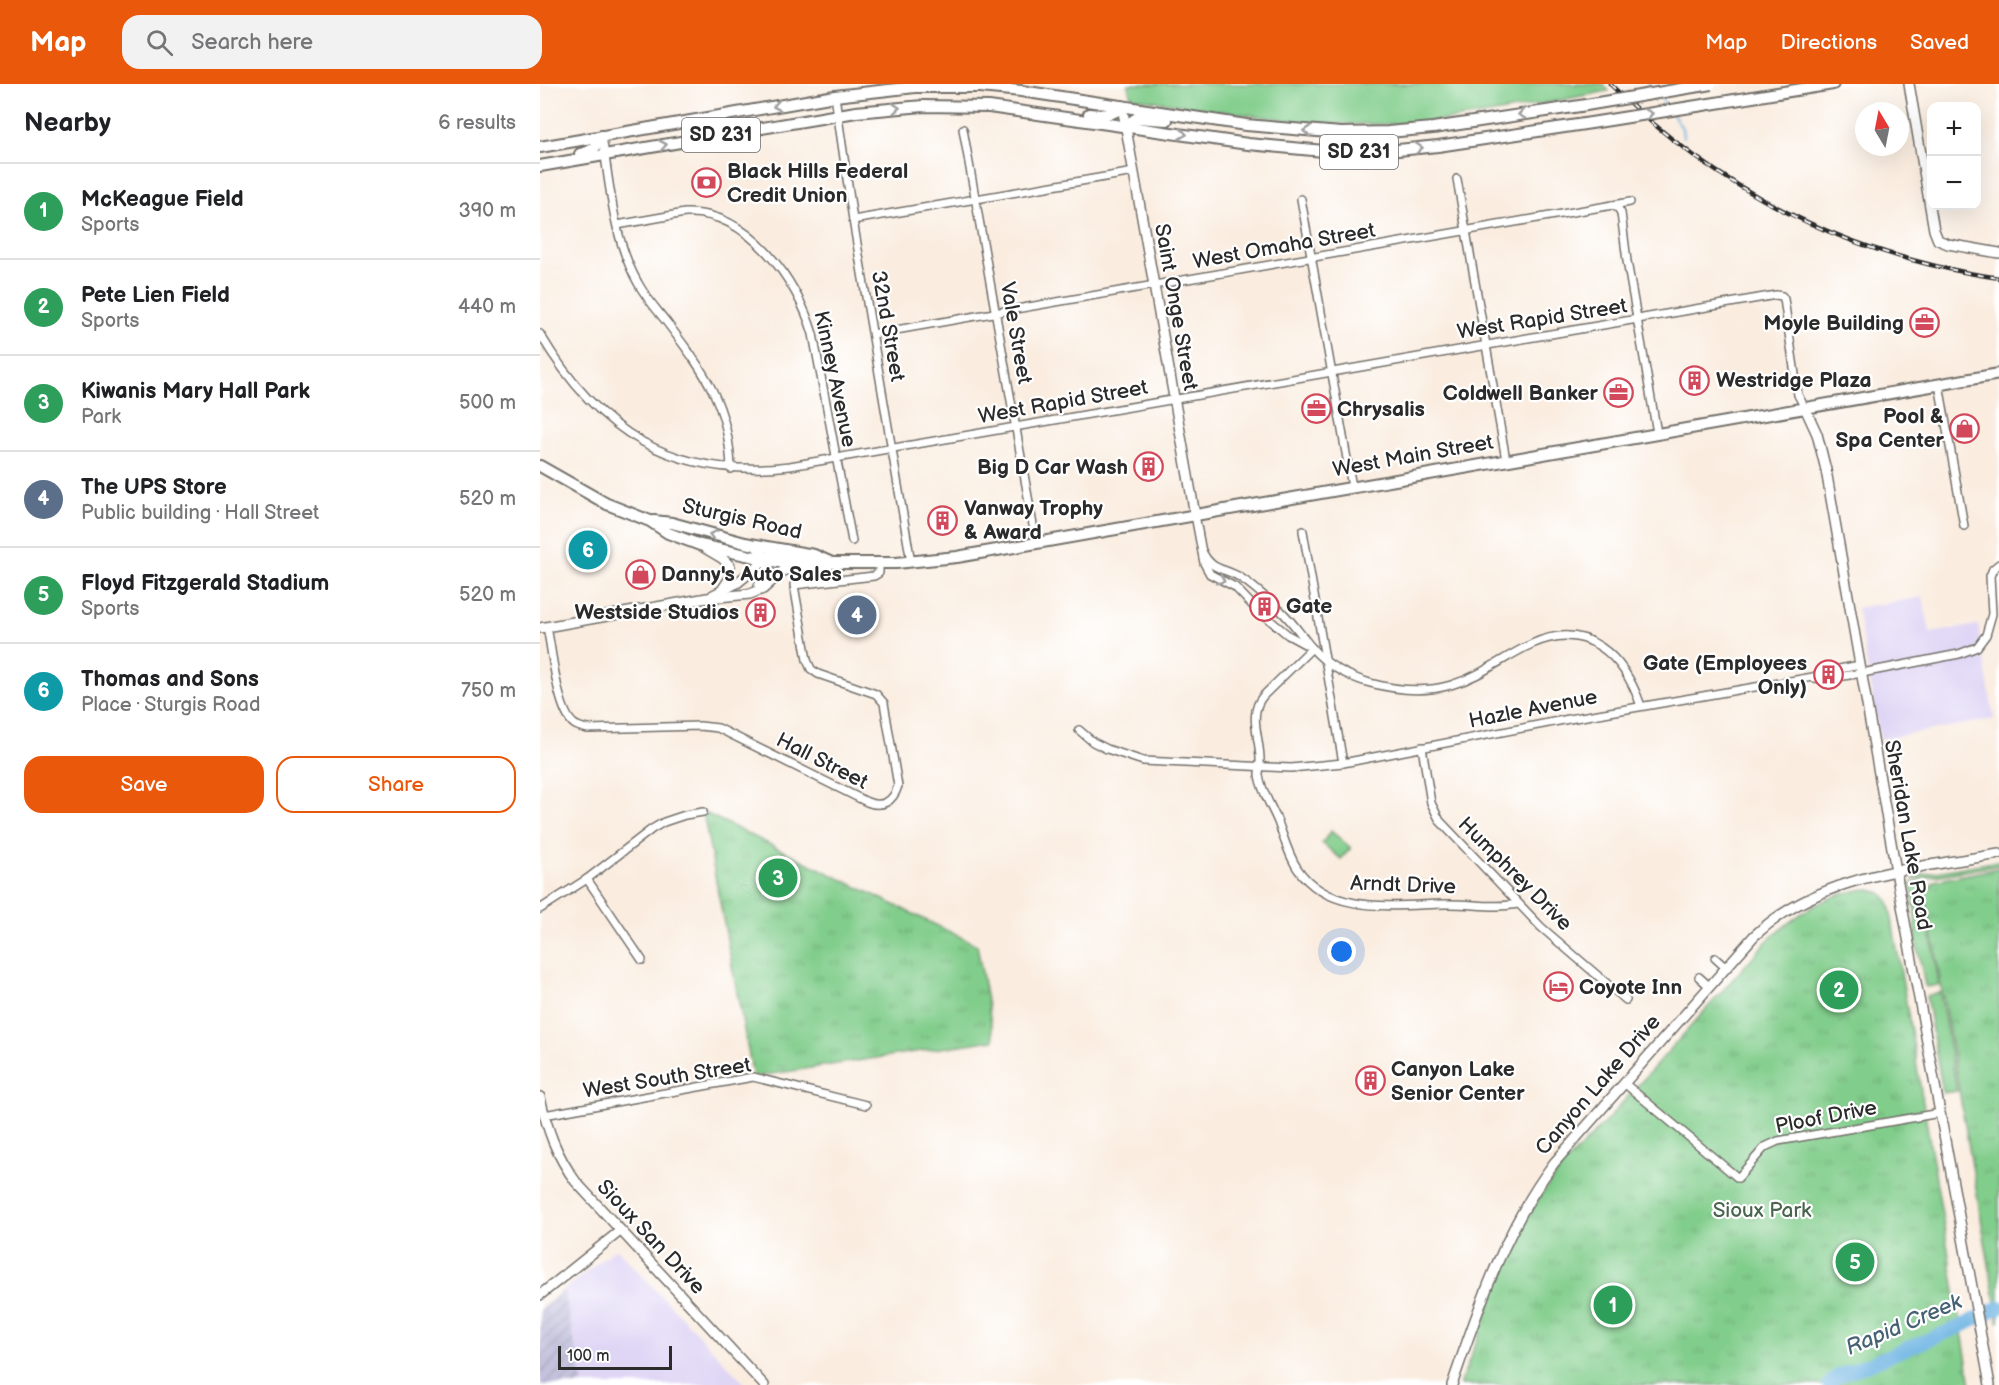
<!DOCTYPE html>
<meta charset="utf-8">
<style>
body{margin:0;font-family:"Balsamiq Sans",sans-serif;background:#f2f2f2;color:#202124}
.controls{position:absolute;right:18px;top:18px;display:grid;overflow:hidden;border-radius:12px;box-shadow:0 6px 24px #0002}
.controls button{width:54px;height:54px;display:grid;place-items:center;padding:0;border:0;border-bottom:2px solid #e0e0e0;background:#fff;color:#202124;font:30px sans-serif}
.compass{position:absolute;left:1315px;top:18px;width:54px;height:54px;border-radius:50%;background:#fff;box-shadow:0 6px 24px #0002;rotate:350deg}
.scale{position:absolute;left:18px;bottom:15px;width:114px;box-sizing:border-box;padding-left:6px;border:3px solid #2b2b2b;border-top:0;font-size:16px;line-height:21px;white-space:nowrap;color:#2b2b2b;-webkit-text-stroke:4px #fff;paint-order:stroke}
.you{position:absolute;left:802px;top:868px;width:21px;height:21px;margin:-15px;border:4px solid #fff;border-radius:50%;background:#1a73e8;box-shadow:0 0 0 9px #1a73e833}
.badge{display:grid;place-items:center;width:39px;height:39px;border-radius:50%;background:#ea580c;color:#fff;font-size:20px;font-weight:700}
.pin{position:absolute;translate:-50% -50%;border:3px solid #fff;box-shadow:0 2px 6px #0006}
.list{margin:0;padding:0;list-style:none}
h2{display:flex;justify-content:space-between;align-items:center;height:78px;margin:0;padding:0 24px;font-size:26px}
h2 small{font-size:20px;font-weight:400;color:#757577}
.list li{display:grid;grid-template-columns:39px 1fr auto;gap:18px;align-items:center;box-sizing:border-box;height:96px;padding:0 24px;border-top:2px solid #e0e0e0}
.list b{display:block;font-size:22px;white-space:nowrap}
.list p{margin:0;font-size:20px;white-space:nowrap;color:#757577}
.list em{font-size:20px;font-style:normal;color:#757577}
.actions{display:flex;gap:12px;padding:18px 24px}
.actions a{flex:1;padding:14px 0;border:2px solid #ea580c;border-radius:18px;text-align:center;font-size:21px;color:#ea580c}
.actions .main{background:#ea580c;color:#fff}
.icon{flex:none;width:33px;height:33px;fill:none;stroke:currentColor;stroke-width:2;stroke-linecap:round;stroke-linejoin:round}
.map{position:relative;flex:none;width:1459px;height:1301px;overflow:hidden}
header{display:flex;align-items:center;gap:36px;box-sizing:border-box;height:84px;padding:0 30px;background:#ea580c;color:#fff}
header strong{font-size:28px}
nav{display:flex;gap:33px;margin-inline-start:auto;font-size:21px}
.search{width:420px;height:54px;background:#f2f2f2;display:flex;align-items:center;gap:15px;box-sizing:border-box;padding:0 21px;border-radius:18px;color:#757577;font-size:22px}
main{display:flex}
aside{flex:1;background:#fff}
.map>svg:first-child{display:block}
.built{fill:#dfd5f5}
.industrial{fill:url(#industrial-furrows)}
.green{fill:#81cd8b;stroke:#567c5b;stroke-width:1.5}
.park{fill:url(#park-tufts);stroke:#567c5b;stroke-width:1.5}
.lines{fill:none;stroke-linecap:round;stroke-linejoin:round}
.stream{stroke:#6bb2e2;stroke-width:2}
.river{stroke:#6bb2e2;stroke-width:14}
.street-casing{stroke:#736f6a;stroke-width:10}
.secondary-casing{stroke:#736f6a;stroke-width:12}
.primary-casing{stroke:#736f6a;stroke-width:14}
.street{stroke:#fff;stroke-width:7}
.secondary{stroke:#fff;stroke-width:9}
.primary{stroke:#fff;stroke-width:10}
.rail-casing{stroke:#2b2b2b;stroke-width:4.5}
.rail{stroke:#fff;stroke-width:2;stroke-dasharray:7;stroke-linecap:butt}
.primary-bridge-casing{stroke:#736f6a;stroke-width:14;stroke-linecap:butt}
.primary-bridge{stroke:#fff;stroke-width:10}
.oneway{stroke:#a0a0a0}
.labels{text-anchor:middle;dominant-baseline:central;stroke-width:4.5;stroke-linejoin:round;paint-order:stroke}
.shield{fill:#fff;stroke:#6b6b6b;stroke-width:1.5}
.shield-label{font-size:20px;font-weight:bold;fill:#2b2b2b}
.poi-label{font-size:21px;font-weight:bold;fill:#2b2b2b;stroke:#fff;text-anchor:start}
.street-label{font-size:21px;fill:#2b2b2b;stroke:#fff}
.park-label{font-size:21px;fill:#49644d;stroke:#fff}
.water-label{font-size:22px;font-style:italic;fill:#456174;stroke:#fff}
</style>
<header>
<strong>Map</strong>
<div class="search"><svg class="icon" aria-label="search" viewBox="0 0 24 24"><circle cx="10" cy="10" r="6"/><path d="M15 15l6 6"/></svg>Search here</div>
<nav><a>Map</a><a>Directions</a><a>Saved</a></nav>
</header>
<main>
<aside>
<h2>Nearby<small>6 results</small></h2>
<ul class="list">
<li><span class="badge" style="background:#2e9e5b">1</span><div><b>McKeague Field</b><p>Sports</p></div><em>390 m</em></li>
<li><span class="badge" style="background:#2e9e5b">2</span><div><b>Pete Lien Field</b><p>Sports</p></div><em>440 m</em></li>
<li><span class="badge" style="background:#2e9e5b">3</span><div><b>Kiwanis Mary Hall Park</b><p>Park</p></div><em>500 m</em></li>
<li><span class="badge" style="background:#5c6f8a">4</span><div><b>The UPS Store</b><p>Public building · Hall Street</p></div><em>520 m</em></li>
<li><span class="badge" style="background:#2e9e5b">5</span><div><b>Floyd Fitzgerald Stadium</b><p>Sports</p></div><em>520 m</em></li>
<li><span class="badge" style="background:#0f9aa8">6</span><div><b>Thomas and Sons</b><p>Place · Sturgis Road</p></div><em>750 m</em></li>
</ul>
<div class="actions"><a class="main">Save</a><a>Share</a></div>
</aside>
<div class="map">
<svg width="1459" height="1301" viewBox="0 0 1459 1301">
<defs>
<pattern id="industrial-furrows" width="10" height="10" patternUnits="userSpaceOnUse" patternTransform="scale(1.5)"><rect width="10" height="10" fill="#c3c1db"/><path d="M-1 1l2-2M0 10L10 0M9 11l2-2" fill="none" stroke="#a8a6bc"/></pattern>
<pattern id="park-tufts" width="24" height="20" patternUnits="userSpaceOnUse" patternTransform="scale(1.5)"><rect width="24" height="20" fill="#81cd8b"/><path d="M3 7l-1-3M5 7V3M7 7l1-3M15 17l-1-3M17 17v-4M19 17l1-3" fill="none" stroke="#70b078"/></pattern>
</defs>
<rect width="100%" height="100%" fill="#fff"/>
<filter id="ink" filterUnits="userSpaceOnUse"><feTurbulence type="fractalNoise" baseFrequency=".0167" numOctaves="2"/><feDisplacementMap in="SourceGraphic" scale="12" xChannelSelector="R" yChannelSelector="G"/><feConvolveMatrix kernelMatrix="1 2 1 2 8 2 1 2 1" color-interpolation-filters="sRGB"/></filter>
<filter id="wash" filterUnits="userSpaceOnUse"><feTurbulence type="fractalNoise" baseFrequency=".008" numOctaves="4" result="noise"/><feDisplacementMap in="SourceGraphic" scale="24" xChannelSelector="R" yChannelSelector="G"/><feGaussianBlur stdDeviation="1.35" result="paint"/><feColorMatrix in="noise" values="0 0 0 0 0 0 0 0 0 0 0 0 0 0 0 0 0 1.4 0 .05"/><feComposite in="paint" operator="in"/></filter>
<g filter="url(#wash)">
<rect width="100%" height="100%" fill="#faede0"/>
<!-- built -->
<g class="built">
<polygon points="1383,513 1390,549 1438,541 1454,635 1340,655 1317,524"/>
<polygon points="76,1164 206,1301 43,1301 24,1206"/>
</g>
<!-- industrial -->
<polygon class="industrial" points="24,1206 43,1301 0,1301 0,1225"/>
<!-- green -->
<g class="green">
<path d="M 588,0 L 1063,0 L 1069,7 C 996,20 923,39 848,40 C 763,43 679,26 594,14 L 590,10 Z"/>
<polygon points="791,747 811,764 801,775 782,759"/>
<polygon points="1459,777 1459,781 1372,796 1379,791"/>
<polygon points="1382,797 1399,901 1387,903 1385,902 1376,856 1375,827 1371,800"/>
<polygon points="1400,908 1417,1007 1403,1009 1386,912"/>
</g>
<!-- park -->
<g class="park">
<polygon points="163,728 437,861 454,956 213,993"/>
<polygon points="1459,784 1459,1239 1386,814 1387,806 1395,797"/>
<path d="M 1326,805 L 1341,809 L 1349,818 L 1431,1301 L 920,1301 L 972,1162 L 995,1120 L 1020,1085 L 1067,1036 L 1227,857 C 1256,831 1286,809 1326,805 Z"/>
</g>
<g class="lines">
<!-- stream -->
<g class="stream">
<polyline points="1108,0 1114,7"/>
<polyline points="1120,13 1128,23"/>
<polyline points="1133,30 1142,44 1143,53"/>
</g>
<!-- river -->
<polyline class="river" points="1289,1301 1296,1293 1422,1242 1459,1223"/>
</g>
</g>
<g filter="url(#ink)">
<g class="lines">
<defs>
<g id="street">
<polyline points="295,12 313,136 371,478"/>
<polyline points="423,45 496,458"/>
<path d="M 62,52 C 70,101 73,155 98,199 C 106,214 118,227 128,240 C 165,289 189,321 191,385"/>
<polyline points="917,95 966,376"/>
<polyline points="761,115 812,403"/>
<polyline points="1072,121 1078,124 1081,129 1087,177 1117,349"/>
<polyline points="313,136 594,88"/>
<path d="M 77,141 L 145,129 C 208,126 257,196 273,250 L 312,457"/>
<path d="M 0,250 C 58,348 133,396 250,382 L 1236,211 L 1242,212 L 1244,215 L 1258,311 L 1265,324"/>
<polyline points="333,250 1090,118"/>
<polyline points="1399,300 1424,442"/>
<polyline points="655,431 664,479 670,490 695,503 715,524 748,551 772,564"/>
<polyline points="763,447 803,679"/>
<path d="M 662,467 C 672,488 684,483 701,494 C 715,503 728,516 740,526 C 753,538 761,551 772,564 C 786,581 809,593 830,599 C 856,606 884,609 911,601 C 942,592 963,573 992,560 C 1047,535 1084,572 1101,622"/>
<path d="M 7,543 C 12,565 17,627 34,640 C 38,643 43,644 48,645 L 160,642 L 178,644 L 327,718 C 342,724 353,718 358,702 L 344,619 L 336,610 L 278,590 L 271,585 L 267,576 L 254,501 L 334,492 L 339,489 L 339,480"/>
<path d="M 772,564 L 723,612 C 707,631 721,655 720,678 C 720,682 719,687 719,691 C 721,707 732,723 738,738 C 744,754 748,770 757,784 C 789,832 856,821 905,820 C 930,819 954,825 978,820"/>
<polyline points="1274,594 1285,595 1322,589 1419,570 1437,563 1446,551 1452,530 1450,492 1453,485 1459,480"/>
<polyline points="539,646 553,658 567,665 603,677 751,684 803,679 1029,635 1273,593 1284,588 1320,581"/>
<polyline points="882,663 891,719 900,737 1001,843 1086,916"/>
<polyline points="47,795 102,876"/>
<polyline points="0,825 47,795 112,745 124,738 145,731 163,728"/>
<polyline points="1175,874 1185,883"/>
<polyline points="1159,893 1169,902"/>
<polyline points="1084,999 1198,1094 1225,1063 1238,1057 1400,1029"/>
<polyline points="4,1031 213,993 326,1021"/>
</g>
<g id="secondary">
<polyline points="1369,0 1394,146 1398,156 1408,160 1459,169"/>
<polyline points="582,22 655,431"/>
<polyline points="1265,324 1277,350 1286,386 1363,827 1450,1301"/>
<polyline points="215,461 223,470 229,484 219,502"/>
<polyline points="165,464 182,474 190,482 190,494 182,506"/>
<polyline points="173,511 197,499 230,472 235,471 273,475"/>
<polyline points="0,544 167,514 210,510 223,505 243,487 258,483"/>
<path d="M 0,1013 C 7,1045 16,1071 36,1098 L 224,1301"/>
<polyline points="0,1211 80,1147"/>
<path d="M 912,1301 C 939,1223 964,1146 1014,1079 L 1214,852 C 1282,789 1372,785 1459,770"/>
</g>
<g id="primary">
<polyline points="1182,18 1293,0"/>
<path d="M 549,30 C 561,31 574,32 582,22"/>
<polyline points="585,42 597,34 627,36"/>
<polyline points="0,63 295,12 375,3 440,3 481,7 706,41 801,49 848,48 893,44 1040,22"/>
<path d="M 40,70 C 52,68 57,63 62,52"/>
<polyline points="0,82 316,28 383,22 449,23 708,60 795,68 848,67 898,62 1051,39"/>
<polyline points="0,382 67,420 110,437 128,449 160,461 248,480 283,483 292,479 356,479 417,473 1459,290"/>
<polyline points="114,437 132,439 205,459 274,471 292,479"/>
</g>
</defs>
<!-- street casing -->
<use href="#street" class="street-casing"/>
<!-- secondary casing -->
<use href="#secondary" class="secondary-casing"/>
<!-- primary casing -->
<use href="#primary" class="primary-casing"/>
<!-- street -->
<use href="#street" class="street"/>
<!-- secondary -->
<use href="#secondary" class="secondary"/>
<!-- primary -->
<use href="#primary" class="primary"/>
<defs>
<path id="rail" d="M 1070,0 C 1179,108 1307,172 1459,194"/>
</defs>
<!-- rail casing -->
<use href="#rail" class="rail-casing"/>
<!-- rail -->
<use href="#rail" class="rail"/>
<defs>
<g id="primary-bridge">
<polyline points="1040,22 1171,0"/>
<polyline points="1051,39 1182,18"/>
</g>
</defs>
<!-- primary-bridge casing -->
<use href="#primary-bridge" class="primary-bridge-casing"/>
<!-- primary-bridge -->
<use href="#primary-bridge" class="primary-bridge"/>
</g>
<!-- one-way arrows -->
<defs><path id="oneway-chevron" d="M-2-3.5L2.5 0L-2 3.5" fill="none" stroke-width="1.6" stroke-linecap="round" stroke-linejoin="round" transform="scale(1.5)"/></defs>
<g class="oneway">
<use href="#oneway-chevron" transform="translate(237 22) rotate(170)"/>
<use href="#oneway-chevron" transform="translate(356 24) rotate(-5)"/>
<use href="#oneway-chevron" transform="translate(982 30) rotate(171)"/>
<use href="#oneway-chevron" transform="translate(1109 30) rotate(-9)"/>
<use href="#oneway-chevron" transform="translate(767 47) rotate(-176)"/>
<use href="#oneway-chevron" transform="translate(643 50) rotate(8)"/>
<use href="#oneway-chevron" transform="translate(123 61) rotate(-10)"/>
<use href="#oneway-chevron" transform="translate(879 64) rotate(-5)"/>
<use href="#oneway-chevron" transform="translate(173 451) rotate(-164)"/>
<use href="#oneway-chevron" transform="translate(681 496) rotate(26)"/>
</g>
</g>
<!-- icons -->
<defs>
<symbol id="bank-ring" viewBox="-11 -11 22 22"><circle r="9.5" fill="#fff" stroke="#d1495b" stroke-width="1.5"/><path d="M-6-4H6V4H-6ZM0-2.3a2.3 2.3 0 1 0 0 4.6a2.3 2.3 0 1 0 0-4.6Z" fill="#d1495b"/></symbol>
<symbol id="office-ring" viewBox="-11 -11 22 22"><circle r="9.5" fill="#fff" stroke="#d1495b" stroke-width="1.5"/><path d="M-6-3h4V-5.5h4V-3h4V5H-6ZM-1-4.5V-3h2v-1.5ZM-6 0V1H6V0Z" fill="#d1495b"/></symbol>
<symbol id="building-ring" viewBox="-11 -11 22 22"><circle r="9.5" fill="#fff" stroke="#d1495b" stroke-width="1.5"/><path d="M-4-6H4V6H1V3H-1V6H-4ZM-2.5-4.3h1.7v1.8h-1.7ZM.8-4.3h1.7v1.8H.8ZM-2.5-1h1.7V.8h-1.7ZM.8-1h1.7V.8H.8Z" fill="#d1495b"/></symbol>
<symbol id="shop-ring" viewBox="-11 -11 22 22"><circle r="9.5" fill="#fff" stroke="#d1495b" stroke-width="1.5"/><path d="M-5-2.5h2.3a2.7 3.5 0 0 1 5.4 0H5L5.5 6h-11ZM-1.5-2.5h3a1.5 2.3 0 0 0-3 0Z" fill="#d1495b"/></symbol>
<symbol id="hotel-ring" viewBox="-11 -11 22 22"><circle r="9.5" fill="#fff" stroke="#d1495b" stroke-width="1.5"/><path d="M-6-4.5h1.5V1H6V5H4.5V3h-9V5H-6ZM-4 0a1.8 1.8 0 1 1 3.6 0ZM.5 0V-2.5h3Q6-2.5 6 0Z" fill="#d1495b"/></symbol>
</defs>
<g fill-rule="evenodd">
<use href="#bank-ring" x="150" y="82" width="33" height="33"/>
<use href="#office-ring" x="1368" y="222" width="33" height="33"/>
<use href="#building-ring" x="1138" y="280" width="33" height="33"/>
<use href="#office-ring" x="1062" y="292" width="33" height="33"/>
<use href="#office-ring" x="760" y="308" width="33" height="33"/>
<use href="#shop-ring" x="1408" y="328" width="33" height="33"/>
<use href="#building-ring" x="592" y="366" width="33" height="33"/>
<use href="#building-ring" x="386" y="420" width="33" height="33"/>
<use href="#shop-ring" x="84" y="474" width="33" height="33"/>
<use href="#building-ring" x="708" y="506" width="33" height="33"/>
<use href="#building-ring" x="204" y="512" width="33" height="33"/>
<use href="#building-ring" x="1272" y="574" width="33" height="33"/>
<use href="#hotel-ring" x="1002" y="886" width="33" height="33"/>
<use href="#building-ring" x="814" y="980" width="33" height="33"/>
</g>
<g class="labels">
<!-- shield labels -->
<g class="shield">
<rect x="142" y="34" width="78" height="34" rx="4.5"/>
<rect x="780" y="51" width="78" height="34" rx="4.5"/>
</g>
<g class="shield-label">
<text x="181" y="51">SD 231</text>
<text x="819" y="68">SD 231</text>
</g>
<!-- poi labels -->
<g class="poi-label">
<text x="187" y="87">Black Hills Federal<tspan x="187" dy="24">Credit Union</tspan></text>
<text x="1364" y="239" text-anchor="end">Moyle Building</text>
<text x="1176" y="296">Westridge Plaza</text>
<text x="1058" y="309" text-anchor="end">Coldwell Banker</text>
<text x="797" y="325">Chrysalis</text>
<text x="1404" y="332" text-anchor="end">Pool &amp;<tspan x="1404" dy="24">Spa Center</tspan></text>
<text x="588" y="383" text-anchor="end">Big D Car Wash</text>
<text x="424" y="424">Vanway Trophy<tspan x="424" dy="24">&amp; Award</tspan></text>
<text x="121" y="490">Danny's Auto Sales</text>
<text x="746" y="522">Gate</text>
<text x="199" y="528" text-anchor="end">Westside Studios</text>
<text x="1267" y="579" text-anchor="end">Gate (Employees<tspan x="1267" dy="24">Only)</tspan></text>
<text x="1039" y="903">Coyote Inn</text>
<text x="851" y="985">Canyon Lake<tspan x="851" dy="24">Senior Center</tspan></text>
</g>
<!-- street labels -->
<g class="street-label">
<text transform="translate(744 162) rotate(-10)">West Omaha Street</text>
<text transform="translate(636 223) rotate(80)">Saint Onge Street</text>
<text transform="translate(1002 235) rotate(-9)">West Rapid Street</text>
<text transform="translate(348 242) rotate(80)">32nd Street</text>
<text transform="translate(476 249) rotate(80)">Vale Street</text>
<text transform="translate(295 295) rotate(78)">Kinney Avenue</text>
<text transform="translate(523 318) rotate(-10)">West Rapid Street</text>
<text transform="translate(873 372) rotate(-10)">West Main Street</text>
<text transform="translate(202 435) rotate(13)">Sturgis Road</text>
<text transform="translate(993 625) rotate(-11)">Hazle Avenue</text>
<text transform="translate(282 677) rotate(27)">Hall Street</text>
<text transform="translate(1368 751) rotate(80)">Sheridan Lake Road</text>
<text transform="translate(975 790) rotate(45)">Humphrey Drive</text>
<text transform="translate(863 801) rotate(2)">Arndt Drive</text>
<text transform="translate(127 994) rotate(-9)">West South Street</text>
<text transform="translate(1058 1001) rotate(-49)">Canyon Lake Drive</text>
<text transform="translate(1286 1033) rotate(-11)">Ploof Drive</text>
<text transform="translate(111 1153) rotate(47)">Sioux San Drive</text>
</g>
<!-- park labels -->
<g class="park-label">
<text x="1222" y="1126">Sioux Park</text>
</g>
<!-- water labels -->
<g class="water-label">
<text transform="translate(1364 1241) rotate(-23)">Rapid Creek</text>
</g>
</g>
</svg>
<div class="controls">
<button>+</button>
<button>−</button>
</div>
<svg class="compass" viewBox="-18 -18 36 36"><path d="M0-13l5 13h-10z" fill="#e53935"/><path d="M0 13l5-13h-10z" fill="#757577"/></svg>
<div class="scale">100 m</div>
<div class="you"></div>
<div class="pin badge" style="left:1073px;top:1221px;background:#2e9e5b">1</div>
<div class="pin badge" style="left:1299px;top:906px;background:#2e9e5b">2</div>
<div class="pin badge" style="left:238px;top:794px;background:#2e9e5b">3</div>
<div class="pin badge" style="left:317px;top:531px;background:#5c6f8a">4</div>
<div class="pin badge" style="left:1315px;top:1178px;background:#2e9e5b">5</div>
<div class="pin badge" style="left:48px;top:466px;background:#0f9aa8">6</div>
</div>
</main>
